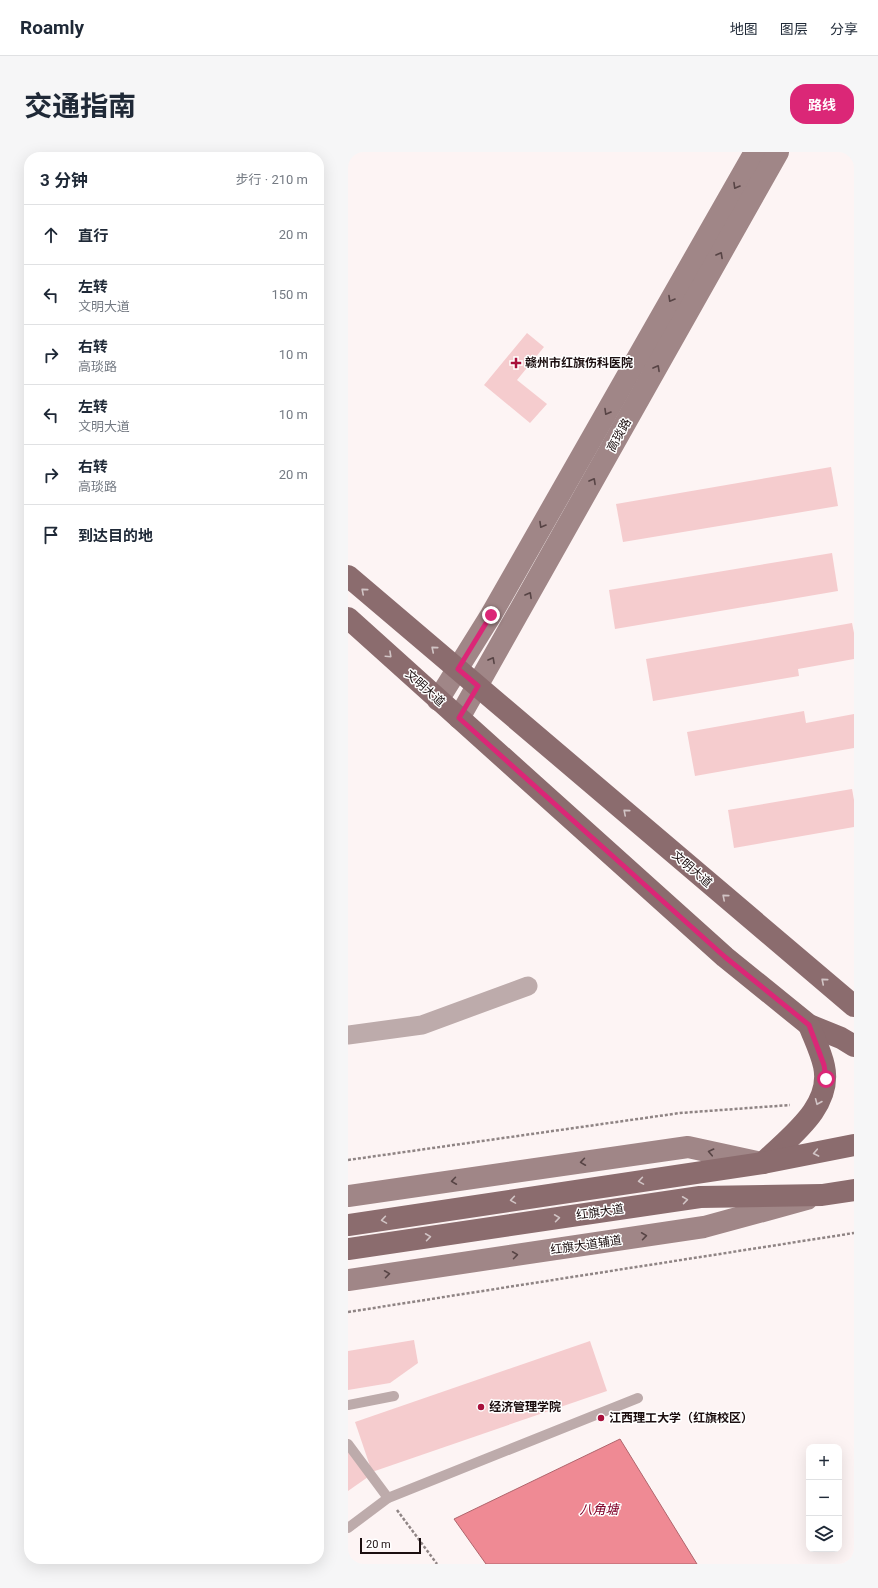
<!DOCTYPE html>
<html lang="zh">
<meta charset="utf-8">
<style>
body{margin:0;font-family:Roboto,"Noto Sans SC",sans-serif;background:#f6f6f7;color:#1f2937}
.controls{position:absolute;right:12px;bottom:12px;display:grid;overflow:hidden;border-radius:8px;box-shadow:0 4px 16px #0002}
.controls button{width:36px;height:36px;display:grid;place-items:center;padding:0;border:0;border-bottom:1px solid #e0e1e3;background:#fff;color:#1f2937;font:20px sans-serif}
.scale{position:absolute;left:12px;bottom:10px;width:61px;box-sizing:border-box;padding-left:4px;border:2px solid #1b0e0f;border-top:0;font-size:11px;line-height:14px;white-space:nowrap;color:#1b0e0f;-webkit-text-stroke:3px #fff;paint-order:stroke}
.stop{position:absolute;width:12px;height:12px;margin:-9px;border:3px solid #db2777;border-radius:50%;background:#fff}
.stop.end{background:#db2777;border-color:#fff;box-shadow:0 1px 4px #0008}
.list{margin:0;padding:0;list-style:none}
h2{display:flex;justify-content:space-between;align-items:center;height:52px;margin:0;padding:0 16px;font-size:17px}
h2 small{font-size:13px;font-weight:400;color:#747a83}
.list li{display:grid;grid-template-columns:26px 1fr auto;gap:12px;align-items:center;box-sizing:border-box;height:60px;padding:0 16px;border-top:1px solid #e0e1e3}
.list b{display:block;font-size:15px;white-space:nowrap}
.list p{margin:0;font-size:13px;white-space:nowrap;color:#747a83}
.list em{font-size:13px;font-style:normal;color:#747a83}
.icon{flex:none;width:22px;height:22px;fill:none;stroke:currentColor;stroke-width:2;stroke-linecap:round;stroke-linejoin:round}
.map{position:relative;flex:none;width:506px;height:1412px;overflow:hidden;border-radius:16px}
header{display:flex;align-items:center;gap:24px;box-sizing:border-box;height:56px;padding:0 20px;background:#fff;border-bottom:1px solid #e0e1e3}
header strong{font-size:19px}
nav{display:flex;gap:22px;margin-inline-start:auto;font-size:14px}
.intro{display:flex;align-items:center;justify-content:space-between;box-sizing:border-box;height:96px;padding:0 24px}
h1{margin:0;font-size:28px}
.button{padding:10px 18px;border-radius:16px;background:#db2777;color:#fff;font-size:14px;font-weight:700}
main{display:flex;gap:24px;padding:0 24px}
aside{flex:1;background:#fff;border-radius:16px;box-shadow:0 4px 16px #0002}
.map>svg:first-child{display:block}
.water{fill:#ef8a94;stroke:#af656c}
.building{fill:#f5ccce}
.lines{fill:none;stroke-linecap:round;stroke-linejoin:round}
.path{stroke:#8f8484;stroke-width:2.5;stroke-dasharray:3 2;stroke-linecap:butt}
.lane{stroke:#bdabab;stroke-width:10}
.street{stroke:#bdabab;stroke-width:19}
.secondary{stroke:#a08687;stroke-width:22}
.primary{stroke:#8b6c6e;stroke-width:22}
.oneway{stroke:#574445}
.oneway2{stroke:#d1c4c5}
.route{stroke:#db2777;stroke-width:5}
.poi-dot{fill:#a8103b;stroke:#fff;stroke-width:1.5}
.labels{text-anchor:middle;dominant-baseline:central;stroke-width:3;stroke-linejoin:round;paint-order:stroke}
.poi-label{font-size:12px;font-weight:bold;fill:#1b0e0f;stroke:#fff;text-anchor:start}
.street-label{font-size:12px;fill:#1b0e0f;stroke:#fff}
.water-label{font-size:13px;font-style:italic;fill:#800028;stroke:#fff}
</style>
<header>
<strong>Roamly</strong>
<nav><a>地图</a><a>图层</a><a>分享</a></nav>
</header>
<div class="intro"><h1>交通指南</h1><a class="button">路线</a></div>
<main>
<aside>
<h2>3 分钟<small>步行 · 210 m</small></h2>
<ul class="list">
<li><svg class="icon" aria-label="ahead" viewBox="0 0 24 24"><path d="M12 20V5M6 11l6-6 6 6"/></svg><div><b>直行</b></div><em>20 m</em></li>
<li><svg class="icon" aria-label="left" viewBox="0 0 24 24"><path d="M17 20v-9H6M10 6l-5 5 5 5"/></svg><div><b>左转</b><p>文明大道</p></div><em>150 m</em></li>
<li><svg class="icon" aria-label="right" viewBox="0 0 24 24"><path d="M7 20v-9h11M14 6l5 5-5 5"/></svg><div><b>右转</b><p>高琰路</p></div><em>10 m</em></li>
<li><svg class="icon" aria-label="left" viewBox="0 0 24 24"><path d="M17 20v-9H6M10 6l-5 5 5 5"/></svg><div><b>左转</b><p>文明大道</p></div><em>10 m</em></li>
<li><svg class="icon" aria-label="right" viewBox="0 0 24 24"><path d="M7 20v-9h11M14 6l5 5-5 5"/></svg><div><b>右转</b><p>高琰路</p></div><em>20 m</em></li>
<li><svg class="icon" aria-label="arrive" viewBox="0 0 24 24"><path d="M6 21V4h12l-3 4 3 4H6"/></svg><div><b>到达目的地</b></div></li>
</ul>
</aside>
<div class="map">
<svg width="506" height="1412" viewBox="0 0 506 1412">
<rect width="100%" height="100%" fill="#fdf4f4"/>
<!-- water -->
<polygon class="water" points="272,1287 349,1412 138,1412 106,1367"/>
<!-- building -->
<g class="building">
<polygon points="179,181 196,195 169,228 199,252 182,271 136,233"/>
<polygon points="483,315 490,354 275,390 268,352"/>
<polygon points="484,401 490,439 267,477 261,438"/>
<polygon points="504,471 506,481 506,507 450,517 451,524 305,549 298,507"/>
<polygon points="456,559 458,571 506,562 506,596 347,624 339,580"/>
<polygon points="504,637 506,648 506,675 386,696 380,658"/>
<polygon points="66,1188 70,1211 42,1231 0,1238 0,1199"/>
<polygon points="242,1189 259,1239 24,1320 7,1270"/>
<polygon points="0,1298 20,1325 0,1339"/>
</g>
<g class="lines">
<!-- path -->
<g class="path">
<polyline points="0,1008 332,961 442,953"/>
<polyline points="0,1160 506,1081"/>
<polyline points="49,1358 89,1412"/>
</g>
<!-- lane -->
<g class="lane">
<polyline points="0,1253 46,1244"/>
<polyline points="0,1292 40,1346"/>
<polyline points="0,1376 40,1346 290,1246"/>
</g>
<!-- street -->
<polyline class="street" points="0,883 74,873 180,834"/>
<!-- secondary -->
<g class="secondary">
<polyline points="90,548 143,463 407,0"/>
<polyline points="111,566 430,0"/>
<polyline points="0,1044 340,995 414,1011"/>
<polyline points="0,1128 356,1075 459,1047"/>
</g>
<!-- primary -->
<g class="primary">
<polyline points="0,424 506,854"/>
<polyline points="0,466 377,805 461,873 493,886 506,894"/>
<path d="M 415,1011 C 441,985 485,955 476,914 C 473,900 466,886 461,873"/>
<polyline points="0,1073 415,1011 506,993"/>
<polyline points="0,1097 352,1045 474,1043 506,1038"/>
</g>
</g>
<!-- one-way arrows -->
<defs><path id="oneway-chevron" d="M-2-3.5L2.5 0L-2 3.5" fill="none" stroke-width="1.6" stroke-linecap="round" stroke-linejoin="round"/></defs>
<g class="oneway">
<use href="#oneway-chevron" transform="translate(388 34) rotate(120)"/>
<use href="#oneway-chevron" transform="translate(372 103) rotate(-61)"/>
<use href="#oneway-chevron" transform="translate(323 147) rotate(120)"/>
<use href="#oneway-chevron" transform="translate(309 216) rotate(-61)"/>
<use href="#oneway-chevron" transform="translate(259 260) rotate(120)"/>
<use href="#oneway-chevron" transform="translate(245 329) rotate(-61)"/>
<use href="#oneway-chevron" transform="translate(194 373) rotate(120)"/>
<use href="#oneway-chevron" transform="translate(181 443) rotate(-61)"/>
<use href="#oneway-chevron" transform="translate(144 508) rotate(-61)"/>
<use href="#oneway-chevron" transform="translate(363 1000) rotate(-168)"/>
<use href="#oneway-chevron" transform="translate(235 1010) rotate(172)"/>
<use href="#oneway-chevron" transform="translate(106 1029) rotate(172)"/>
<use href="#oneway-chevron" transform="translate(296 1084) rotate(-8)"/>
<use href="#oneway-chevron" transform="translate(167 1103) rotate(-8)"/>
<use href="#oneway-chevron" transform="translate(39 1122) rotate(-8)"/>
</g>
<g class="oneway2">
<use href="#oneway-chevron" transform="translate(16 439) rotate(-139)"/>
<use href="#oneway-chevron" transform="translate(86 497) rotate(-140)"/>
<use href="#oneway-chevron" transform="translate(41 503) rotate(43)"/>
<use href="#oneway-chevron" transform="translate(278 660) rotate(-139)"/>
<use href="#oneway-chevron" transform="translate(377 745) rotate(-139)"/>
<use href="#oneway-chevron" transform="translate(476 829) rotate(-140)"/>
<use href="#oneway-chevron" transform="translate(470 950) rotate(113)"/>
<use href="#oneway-chevron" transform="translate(468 1001) rotate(169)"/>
<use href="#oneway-chevron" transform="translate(293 1029) rotate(171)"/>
<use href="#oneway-chevron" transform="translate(165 1048) rotate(171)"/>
<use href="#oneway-chevron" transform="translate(337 1048) rotate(-8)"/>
<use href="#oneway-chevron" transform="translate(209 1066) rotate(-8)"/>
<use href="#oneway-chevron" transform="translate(36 1068) rotate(171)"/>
<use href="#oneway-chevron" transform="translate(80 1085) rotate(-8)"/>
</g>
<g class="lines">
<!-- route -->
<polyline class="route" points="143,463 110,517 130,534 111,566 377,805 461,873 476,913 478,927"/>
</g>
<!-- markers -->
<g class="poi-dot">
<path d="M166 205h4v4h4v4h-4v4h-4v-4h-4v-4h4z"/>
<circle cx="133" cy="1255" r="4"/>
<circle cx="253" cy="1266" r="4"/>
</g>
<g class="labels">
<!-- poi labels -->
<g class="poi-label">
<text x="177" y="211">赣州市红旗伤科医院</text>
<text x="141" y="1255">经济管理学院</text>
<text x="261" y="1266">江西理工大学（红旗校区）</text>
</g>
<!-- street labels -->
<g class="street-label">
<text transform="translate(271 283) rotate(-61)">高琰路</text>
<text transform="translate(77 536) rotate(42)">文明大道</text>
<text transform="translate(344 717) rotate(41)">文明大道</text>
<text transform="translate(252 1060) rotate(-8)">红旗大道</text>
<text transform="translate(238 1093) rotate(-8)">红旗大道辅道</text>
</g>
<!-- water labels -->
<g class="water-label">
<text x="251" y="1357">八角塘</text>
</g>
</g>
</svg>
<div class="controls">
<button>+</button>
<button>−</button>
<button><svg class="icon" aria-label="layers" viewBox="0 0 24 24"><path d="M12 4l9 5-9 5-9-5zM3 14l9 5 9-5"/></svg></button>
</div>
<div class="scale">20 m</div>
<div class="stop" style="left:478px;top:927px"></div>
<div class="stop end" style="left:143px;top:463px"></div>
</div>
</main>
